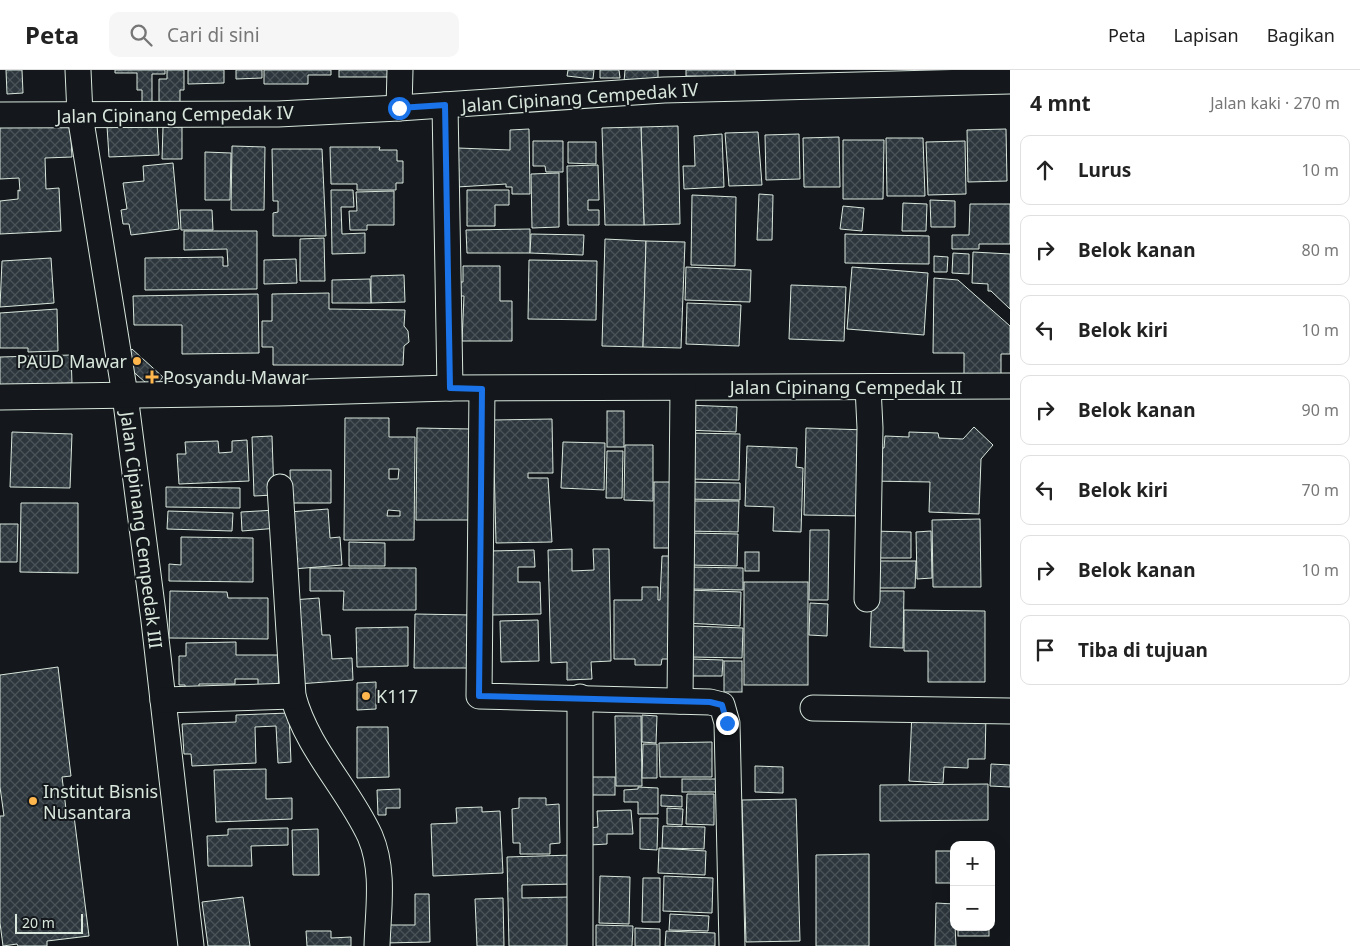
<!DOCTYPE html>
<html lang="id">
<meta charset="utf-8">
<style>
body{margin:0;font-family:"Noto Sans",sans-serif;background:#f6f6f6;color:#222}
.controls{position:absolute;right:15px;bottom:15px;display:grid;overflow:hidden;border-radius:10px;box-shadow:0 5px 20px #0002}
.controls button{width:45px;height:45px;display:grid;place-items:center;padding:0;border:0;border-bottom:1px solid #e0e0e0;background:#fff;color:#222;font:25px sans-serif}
.scale{position:absolute;left:15px;bottom:12px;width:68px;box-sizing:border-box;padding-left:5px;border:2px solid #d8e6dc;border-top:0;font-size:14px;line-height:18px;white-space:nowrap;color:#d8e6dc;-webkit-text-stroke:4px #14181c;paint-order:stroke}
.stop{position:absolute;width:15px;height:15px;margin:-11px;border:4px solid #1a73e8;border-radius:50%;background:#fff}
.stop.end{background:#1a73e8;border-color:#fff;box-shadow:0 1px 5px #0008}
.list{margin:0;padding:0;list-style:none}
h2{display:flex;justify-content:space-between;align-items:center;height:65px;margin:0;padding:0 20px;font-size:21px}
h2 small{font-size:16px;font-weight:400;color:#767676}
.list li{display:grid;grid-template-columns:32px 1fr auto;gap:15px;align-items:center;box-sizing:border-box;height:70px;margin:0 10px 10px;padding:0 10px;border:1px solid #e0e0e0;border-radius:10px}
.list b{display:block;font-size:19px;white-space:nowrap}
.list em{font-size:16px;font-style:normal;color:#767676}
.icon{flex:none;width:28px;height:28px;fill:none;stroke:currentColor;stroke-width:2;stroke-linecap:round;stroke-linejoin:round}
.map{position:relative;flex:none;width:1010px;height:876px;overflow:hidden}
header{display:flex;align-items:center;gap:30px;box-sizing:border-box;height:70px;padding:0 25px;background:#fff;border-bottom:1px solid #e0e0e0}
header strong{font-size:24px}
nav{display:flex;gap:28px;margin-inline-start:auto;font-size:18px}
.search{width:350px;height:45px;background:#f6f6f6;display:flex;align-items:center;gap:12px;box-sizing:border-box;padding:0 18px;border-radius:10px;color:#767676;font-size:19px}
main{display:flex}
aside{flex:1;background:#fff}
.map>svg:first-child{display:block}
.building{fill:url(#building-cross-hatch);stroke:#d8e6dc;fill-rule:evenodd}
.lines{fill:none;stroke-linecap:round;stroke-linejoin:round}
.minor-casing{stroke:#d8e6dc;stroke-width:27}
.minor{stroke:#14181c;stroke-width:25}
.route{stroke:#1a73e8;stroke-width:6}
.poi-dot{fill:#ffb74d;stroke:#14181c;stroke-width:2}
.labels{text-anchor:middle;dominant-baseline:central;stroke-width:4;stroke-linejoin:round;paint-order:stroke}
.street-label{font-size:18px;fill:#d8e6dc;stroke:#14181c}
.poi-label{font-size:18px;fill:#d8e6dc;stroke:#14181c;text-anchor:start}
</style>
<header>
<strong>Peta</strong>
<div class="search"><svg class="icon" aria-label="search" viewBox="0 0 24 24"><circle cx="10" cy="10" r="6"/><path d="M15 15l6 6"/></svg>Cari di sini</div>
<nav><a>Peta</a><a>Lapisan</a><a>Bagikan</a></nav>
</header>
<main>
<div class="map">
<svg width="1010" height="876" viewBox="0 0 1010 876">
<defs>
<pattern id="building-cross-hatch" width="8" height="8" patternUnits="userSpaceOnUse" patternTransform="scale(1.25)"><rect width="8" height="8" fill="#2c363c"/><path d="M0 0l8 8M0 8l8-8" fill="none" stroke="#4a5358"/></pattern>
</defs>
<rect width="100%" height="100%" fill="#14181c"/>
<!-- building -->
<g class="building">
<polygon points="6,0 22,0 23,23 7,24"/>
<polygon points="115,0 165,0 165,4 152,4 152,39 142,38 142,20 137,20 137,3 115,3"/>
<polygon points="167,0 184,0 184,20 180,20 180,37 159,37 159,9 167,9"/>
<polygon points="188,0 224,0 224,13 188,14"/>
<polygon points="236,0 262,0 262,8 236,9"/>
<polygon points="264,0 331,0 331,5 308,5 308,14 264,14"/>
<rect x="339" y="0" width="53" height="7"/>
<polygon points="568,0 594,0 593,9 567,6"/>
<polygon points="600,0 619,0 620,8 600,8"/>
<polygon points="625,0 658,0 658,13 624,12"/>
<polygon points="686,0 735,0 735,7 686,6"/>
<polygon points="70,51 72,87 45,88 46,119 59,118 61,161 0,164 0,131 18,129 18,120 20,121 19,108 0,109 0,54"/>
<polygon points="157,54 159,85 109,87 107,56"/>
<polygon points="678,56 680,154 644,155 641,57"/>
<polygon points="163,57 182,57 182,89 162,89"/>
<polygon points="641,57 644,155 605,155 602,58"/>
<polygon points="529,59 530,124 512,124 512,117 506,117 506,114 457,117 458,78 510,80 510,60"/>
<polygon points="1006,59 1007,111 968,112 967,60"/>
<polygon points="758,62 762,115 729,116 725,63"/>
<polygon points="722,64 724,117 684,119 683,96 695,96 694,66"/>
<polygon points="799,64 800,109 766,110 765,65"/>
<polygon points="839,67 840,117 804,117 803,68"/>
<polygon points="886,68 923,68 925,126 887,126"/>
<polygon points="843,70 884,70 883,129 843,129"/>
<polygon points="533,71 563,71 563,102 546,102 545,96 533,96"/>
<polygon points="965,71 966,124 928,125 926,72"/>
<polygon points="568,72 596,72 596,94 568,93"/>
<polygon points="232,76 265,77 264,140 231,140"/>
<polygon points="330,77 380,77 379,80 397,80 397,91 403,91 403,113 396,113 396,120 357,120 357,114 331,114"/>
<polygon points="272,79 322,79 326,166 273,166 273,143 278,142 278,131 273,131"/>
<polygon points="205,82 231,83 230,130 205,130"/>
<polygon points="173,93 179,159 131,165 129,154 123,154 121,140 127,139 123,113 144,111 143,96"/>
<polygon points="598,95 599,130 588,130 588,140 599,140 599,155 568,155 567,96"/>
<polygon points="559,103 559,157 532,158 531,104"/>
<polygon points="331,120 353,120 354,137 341,137 342,164 365,163 365,183 332,184"/>
<polygon points="467,120 509,120 509,135 495,135 495,156 467,156"/>
<polygon points="394,121 394,155 367,155 367,160 350,160 349,141 357,141 356,122"/>
<polygon points="759,124 773,125 772,170 757,170"/>
<polygon points="692,125 736,127 735,196 691,195"/>
<polygon points="930,130 955,131 955,157 931,157"/>
<polygon points="903,133 927,134 926,161 902,161"/>
<polygon points="970,134 1010,134 1010,174 979,174 979,179 952,179 952,165 969,165"/>
<polygon points="843,136 864,138 862,161 840,159"/>
<polygon points="180,140 212,140 213,160 181,160"/>
<polygon points="530,159 530,183 467,183 466,160"/>
<polygon points="184,161 257,161 257,219 145,220 145,188 223,187 223,196 228,196 227,179 184,180"/>
<polygon points="531,164 584,165 583,185 530,183"/>
<polygon points="845,164 929,166 929,194 845,193"/>
<polygon points="324,168 325,211 300,211 300,169"/>
<polygon points="605,169 646,171 643,277 602,276"/>
<polygon points="646,171 685,172 681,278 643,277"/>
<polygon points="973,182 1010,184 1010,239 991,221 988,221 988,214 972,213"/>
<polygon points="953,183 969,184 969,204 952,203"/>
<polygon points="934,186 948,187 947,202 934,202"/>
<polygon points="51,188 54,233 0,237 2,191"/>
<polygon points="296,189 297,213 264,214 264,190"/>
<polygon points="529,190 597,191 596,250 528,249"/>
<polygon points="463,196 500,196 500,231 512,231 512,271 462,271 464,226 455,226 455,212 463,212"/>
<polygon points="686,197 751,200 750,232 685,230"/>
<polygon points="852,197 928,203 924,265 847,259"/>
<polygon points="404,205 405,232 371,233 371,206"/>
<polygon points="934,208 958,210 1010,256 1010,284 1001,284 1001,306 964,306 964,283 933,283"/>
<polygon points="370,209 371,233 332,233 332,210"/>
<polygon points="791,215 846,217 844,271 789,269"/>
<polygon points="329,223 329,239 405,240 404,256 408,261 409,272 404,276 403,295 273,295 273,277 262,277 262,251 272,251 272,224"/>
<polygon points="258,224 259,283 182,284 182,255 134,255 133,226"/>
<polygon points="687,233 741,235 739,276 686,274"/>
<polygon points="57,239 58,281 28,282 28,278 0,278 0,243"/>
<polygon points="132,279 163,307 153,319 121,291"/>
<polygon points="71,285 72,313 0,315 0,287"/>
<polygon points="686,335 737,337 736,362 685,360"/>
<rect x="607" y="341" width="17" height="36"/>
<path d="M 345,348 L 389,348 L 389,367 L 415,367 L 414,470 L 344,470 ZM 389,399 L 399,399 L 398,409 L 389,409 ZM 388,440 L 400,441 L 400,446 L 387,446 Z"/>
<polygon points="552,349 553,403 528,403 528,408 548,408 552,472 496,473 493,350"/>
<polygon points="974,357 993,375 981,389 979,444 929,442 930,412 871,411 871,378 884,378 885,366 909,367 909,362 938,363 939,368 963,369"/>
<polygon points="417,358 471,359 471,450 416,450"/>
<polygon points="806,358 867,360 865,446 804,445"/>
<polygon points="12,362 72,364 70,418 10,417"/>
<polygon points="690,363 740,364 739,410 689,409"/>
<polygon points="272,366 274,425 254,426 252,367"/>
<polygon points="247,370 249,411 179,414 177,384 186,384 185,372 218,371 219,383 232,382 232,371"/>
<polygon points="563,372 605,373 604,420 561,418"/>
<polygon points="625,375 653,375 653,431 624,430"/>
<polygon points="747,376 797,378 796,397 803,398 801,462 773,461 774,437 745,436"/>
<polygon points="607,381 623,381 622,428 606,428"/>
<polygon points="290,400 331,400 331,433 291,433"/>
<rect x="654" y="412" width="22" height="66"/>
<polygon points="686,412 740,413 740,430 685,429"/>
<polygon points="166,417 240,418 240,438 166,437"/>
<polygon points="684,431 739,431 738,462 684,461"/>
<polygon points="21,433 78,433 78,503 20,502"/>
<polygon points="328,439 330,468 340,467 342,495 293,499 289,442"/>
<polygon points="276,440 278,458 242,461 241,442"/>
<polygon points="168,441 233,443 232,461 167,459"/>
<polygon points="980,449 981,517 933,517 932,450"/>
<polygon points="0,454 18,454 17,492 0,492"/>
<polygon points="810,460 829,460 828,530 809,530"/>
<polygon points="872,461 911,462 911,488 871,488"/>
<polygon points="931,461 932,508 917,509 916,462"/>
<polygon points="689,463 738,464 737,496 689,495"/>
<polygon points="181,467 253,468 253,512 169,511 169,494 181,495"/>
<polygon points="349,472 385,473 385,496 349,496"/>
<polygon points="572,479 572,501 594,500 593,479 609,479 611,591 591,592 592,609 567,610 567,592 551,593 548,480"/>
<polygon points="534,480 535,497 518,497 518,512 540,512 541,544 491,545 490,481"/>
<rect x="745" y="482" width="14" height="19"/>
<polygon points="662,486 678,486 675,589 662,589 661,595 635,595 635,589 614,589 614,530 642,530 642,517 658,517 658,530 660,530"/>
<polygon points="871,491 916,491 915,518 871,518"/>
<polygon points="691,497 743,498 743,520 691,519"/>
<polygon points="310,498 416,498 416,540 343,540 344,521 310,521"/>
<rect x="744" y="512" width="64" height="103"/>
<polygon points="688,520 741,522 740,556 686,553"/>
<polygon points="170,521 227,522 228,528 268,528 268,569 169,568"/>
<polygon points="872,521 904,521 903,578 870,577"/>
<polygon points="319,528 322,565 330,565 332,589 352,588 353,610 298,614 292,530"/>
<polygon points="810,533 828,534 827,566 809,565"/>
<polygon points="904,540 985,541 985,612 928,612 928,581 904,581"/>
<polygon points="415,544 472,545 471,598 414,598"/>
<polygon points="538,550 539,591 501,592 500,551"/>
<polygon points="692,556 743,558 742,588 691,587"/>
<polygon points="408,557 408,596 357,597 356,558"/>
<polygon points="236,572 236,585 278,585 279,625 258,625 258,609 235,609 235,614 199,614 199,621 185,622 185,615 179,615 179,586 186,586 186,573"/>
<polygon points="692,589 723,590 722,606 691,606"/>
<rect x="724" y="591" width="18" height="31"/>
<polygon points="58,597 71,706 62,707 67,747 74,746 89,866 47,871 47,876 18,876 17,874 3,876 0,853 0,746 4,746 0,717 0,605"/>
<polygon points="376,612 376,639 357,640 357,613"/>
<polygon points="912,642 986,645 985,689 968,689 968,698 944,697 943,713 909,711"/>
<polygon points="289,643 291,692 278,693 276,656 255,657 256,693 192,696 191,684 184,684 182,654 236,652 236,645"/>
<polygon points="642,645 657,646 656,673 642,672"/>
<polygon points="615,646 641,646 642,716 616,716"/>
<polygon points="357,657 388,657 389,707 357,708"/>
<polygon points="712,672 712,707 660,707 659,673"/>
<polygon points="643,674 657,674 657,708 642,708"/>
<polygon points="991,694 1010,695 1010,717 990,716"/>
<polygon points="755,696 783,697 783,723 755,722"/>
<polygon points="266,699 266,729 292,728 292,749 216,752 214,700"/>
<rect x="588" y="707" width="27" height="18"/>
<rect x="682" y="709" width="34" height="13"/>
<polygon points="988,714 988,750 880,751 880,715"/>
<polygon points="638,717 658,718 658,744 638,744 638,732 624,732 624,720 638,719"/>
<polygon points="400,719 400,738 386,738 386,745 378,745 377,720"/>
<polygon points="687,724 714,724 714,755 686,754"/>
<polygon points="661,725 682,726 682,737 661,736"/>
<polygon points="519,728 546,728 546,735 559,734 560,773 550,774 550,784 520,784 520,773 513,773 512,739 519,738"/>
<polygon points="796,729 800,871 746,872 742,730"/>
<polygon points="482,737 482,742 500,741 503,803 433,806 431,754 457,753 456,738"/>
<polygon points="667,738 683,739 682,755 667,754"/>
<polygon points="631,740 633,764 607,764 607,774 590,775 589,758 598,757 597,741"/>
<polygon points="640,748 658,748 657,780 640,779"/>
<polygon points="663,756 705,757 704,779 662,778"/>
<polygon points="288,758 288,775 251,776 252,796 208,796 207,766 228,765 228,759"/>
<polygon points="318,759 319,805 293,805 292,760"/>
<polygon points="659,778 706,781 705,805 658,803"/>
<rect x="936" y="781" width="18" height="32"/>
<polygon points="869,784 869,876 816,876 816,785"/>
<polygon points="573,785 574,814 522,815 522,828 570,827 571,876 509,876 507,787"/>
<polygon points="600,806 630,807 629,854 599,853"/>
<polygon points="664,806 713,808 712,843 663,841"/>
<polygon points="643,808 660,808 660,852 642,852"/>
<polygon points="415,824 429,824 430,872 385,873 385,855 415,855"/>
<polygon points="243,827 250,876 208,876 202,832"/>
<polygon points="503,828 504,876 477,876 475,829"/>
<polygon points="936,833 954,834 956,876 935,876"/>
<polygon points="670,844 709,846 708,861 669,860"/>
<polygon points="596,855 633,856 632,876 596,876"/>
<rect x="958" y="857" width="31" height="9"/>
<polygon points="635,858 660,859 660,876 635,876"/>
<polygon points="306,861 331,861 331,868 351,867 351,876 307,876"/>
<polygon points="666,861 715,863 715,876 665,876"/>
</g>
<g class="lines">
<defs>
<g id="minor">
<polyline points="78,0 80,45 125,325 154,551 191,876"/>
<polyline points="445,35 450,318"/>
<polyline points="399,38 400,0"/>
<polyline points="0,45 278,44 399,38 664,20 1010,11"/>
<polyline points="482,319 479,626 710,632 722,635 727,653 732,876"/>
<polyline points="0,327 278,323 450,318 1010,316"/>
<path d="M 280,417 L 293,626 C 307,679 348,718 370,766 C 385,801 378,840 377,876"/>
<polyline points="867,529 870,358 868,317"/>
<polyline points="580,627 580,876"/>
<polyline points="163,630 293,626"/>
<polyline points="680,631 683,318"/>
<polyline points="813,638 1010,641"/>
</g>
</defs>
<!-- minor casing -->
<use href="#minor" class="minor-casing"/>
<!-- minor -->
<use href="#minor" class="minor"/>
</g>
<g class="lines">
<!-- route -->
<polyline class="route" points="399,38 445,35 450,318 482,319 479,626 710,632 722,635 727,653"/>
</g>
<!-- markers -->
<g class="poi-dot">
<circle cx="137" cy="291" r="5"/>
<path d="M149.5 299.5h5v5h5v5h-5v5h-5v-5h-5v-5h5z"/>
<circle cx="366" cy="626" r="5"/>
<circle cx="33" cy="731" r="5"/>
</g>
<g class="labels">
<!-- street labels -->
<g class="street-label">
<text transform="translate(580 27) rotate(-4)">Jalan Cipinang Cempedak IV</text>
<text transform="translate(175 44) rotate(-1)">Jalan Cipinang Cempedak IV</text>
<text x="846" y="317">Jalan Cipinang Cempedak II</text>
<text transform="translate(142 460) rotate(83)">Jalan Cipinang Cempedak III</text>
</g>
<!-- poi labels -->
<g class="poi-label">
<text x="127" y="291" text-anchor="end">PAUD Mawar</text>
<text x="163" y="307">Posyandu Mawar</text>
<text x="376" y="626">K117</text>
<text x="43" y="721">Institut Bisnis<tspan x="43" dy="21">Nusantara</tspan></text>
</g>
</g>
</svg>
<div class="controls">
<button>+</button>
<button>−</button>
</div>
<div class="scale">20 m</div>
<div class="stop" style="left:399px;top:38px"></div>
<div class="stop end" style="left:727px;top:653px"></div>
</div>
<aside>
<h2>4 mnt<small>Jalan kaki · 270 m</small></h2>
<ul class="list">
<li><svg class="icon" aria-label="ahead" viewBox="0 0 24 24"><path d="M12 20V5M6 11l6-6 6 6"/></svg><div><b>Lurus</b></div><em>10 m</em></li>
<li><svg class="icon" aria-label="right" viewBox="0 0 24 24"><path d="M7 20v-9h11M14 6l5 5-5 5"/></svg><div><b>Belok kanan</b></div><em>80 m</em></li>
<li><svg class="icon" aria-label="left" viewBox="0 0 24 24"><path d="M17 20v-9H6M10 6l-5 5 5 5"/></svg><div><b>Belok kiri</b></div><em>10 m</em></li>
<li><svg class="icon" aria-label="right" viewBox="0 0 24 24"><path d="M7 20v-9h11M14 6l5 5-5 5"/></svg><div><b>Belok kanan</b></div><em>90 m</em></li>
<li><svg class="icon" aria-label="left" viewBox="0 0 24 24"><path d="M17 20v-9H6M10 6l-5 5 5 5"/></svg><div><b>Belok kiri</b></div><em>70 m</em></li>
<li><svg class="icon" aria-label="right" viewBox="0 0 24 24"><path d="M7 20v-9h11M14 6l5 5-5 5"/></svg><div><b>Belok kanan</b></div><em>10 m</em></li>
<li><svg class="icon" aria-label="arrive" viewBox="0 0 24 24"><path d="M6 21V4h12l-3 4 3 4H6"/></svg><div><b>Tiba di tujuan</b></div></li>
</ul>
</aside>
</main>
